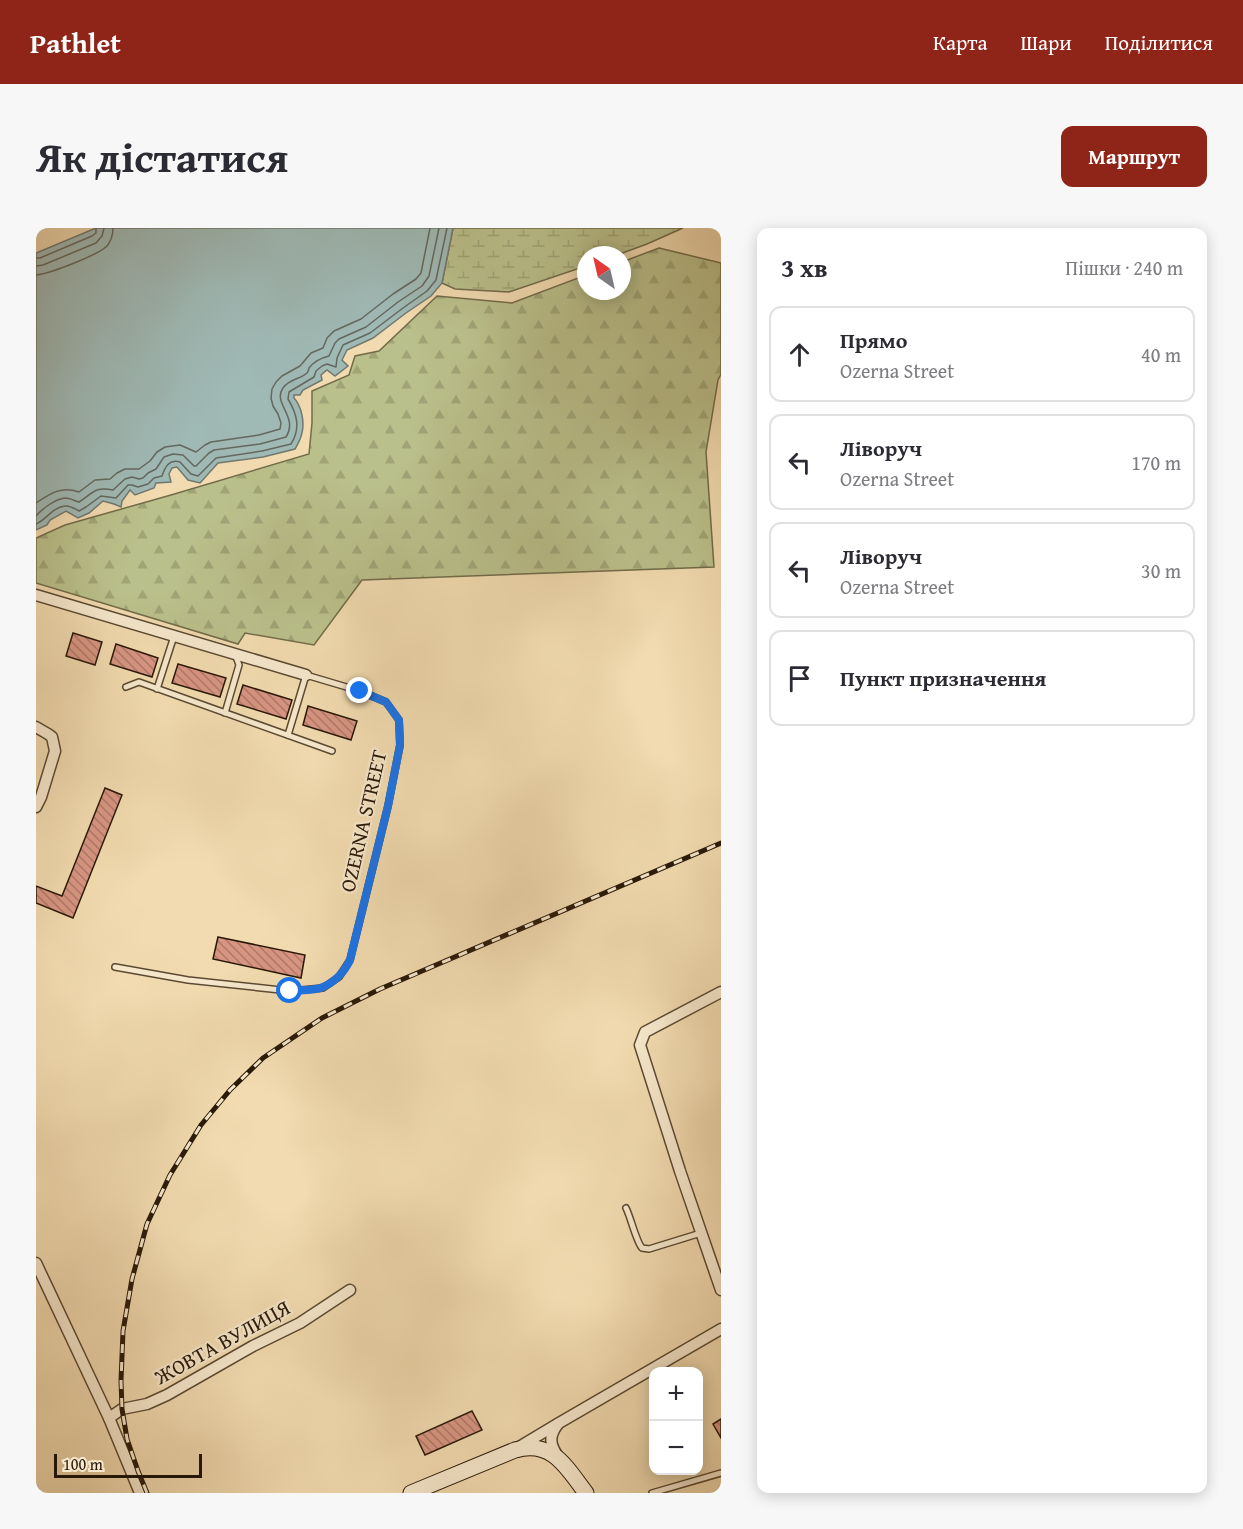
<!DOCTYPE html>
<html lang="uk">
<meta charset="utf-8">
<style>
body{margin:0;font-family:"Gentium Book Plus",serif;background:#f7f7f7;color:#2b2b33}
.controls{position:absolute;right:18px;bottom:18px;display:grid;overflow:hidden;border-radius:12px;box-shadow:0 3px 15px #0003}
.controls button{width:54px;height:54px;display:grid;place-items:center;padding:0;border:0;border-bottom:2px solid #e1e1e2;background:#fff;color:#2b2b33;font:30px sans-serif}
.compass{position:absolute;left:541px;top:18px;width:54px;height:54px;border-radius:50%;background:#fff;box-shadow:0 3px 15px #0003;rotate:326deg}
.scale{position:absolute;left:18px;bottom:15px;width:148px;box-sizing:border-box;padding-left:6px;border:3px solid #291808;border-top:0;font-size:16px;line-height:21px;white-space:nowrap;color:#291808;-webkit-text-stroke:4px #f7e8cc;paint-order:stroke}
.stop{position:absolute;width:18px;height:18px;margin:-14px;border:4px solid #1a73e8;border-radius:50%;background:#fff}
.stop.end{background:#1a73e8;border-color:#fff;box-shadow:0 2px 6px #0008}
.list{margin:0;padding:0;list-style:none}
h2{display:flex;justify-content:space-between;align-items:center;height:78px;margin:0;padding:0 24px;font-size:26px}
h2 small{font-size:20px;font-weight:400;color:#7c7c81}
.list li{display:grid;grid-template-columns:39px 1fr auto;gap:18px;align-items:center;box-sizing:border-box;height:96px;margin:0 12px 12px;padding:0 12px;border:2px solid #e1e1e2;border-radius:12px}
.list b{display:block;font-size:22px;white-space:nowrap}
.list p{margin:0;font-size:20px;white-space:nowrap;color:#7c7c81}
.list em{font-size:20px;font-style:normal;color:#7c7c81}
.icon{flex:none;width:33px;height:33px;fill:none;stroke:currentColor;stroke-width:2;stroke-linecap:round;stroke-linejoin:round}
.map{position:relative;flex:none;width:685px;height:1265px;overflow:hidden;border-radius:12px}
header{display:flex;align-items:center;gap:36px;box-sizing:border-box;height:84px;padding:0 30px;background:#8f2418;color:#fff}
header strong{font-size:28px}
nav{display:flex;gap:33px;margin-inline-start:auto;font-size:21px}
.intro{display:flex;align-items:center;justify-content:space-between;box-sizing:border-box;height:144px;padding:0 36px}
h1{margin:0;font-size:42px}
.button{padding:15px 27px;border-radius:12px;background:#8f2418;color:#fff;font-size:21px;font-weight:700}
main{display:flex;gap:36px;padding:0 36px}
aside{flex:1;background:#fff;border-radius:12px;box-shadow:0 3px 15px #0003}
.map>svg:first-child{display:block}
.forest{fill:url(#forest-firs);stroke:#726c4a;stroke-width:1.5}
.wetland{fill:url(#wetland-marsh);stroke:#726c4a;stroke-width:1.5}
.water{fill:#9fb9b5;stroke:#707970;stroke-width:1.5}
.lines{fill:none;stroke-linecap:round;stroke-linejoin:round}
.shore{stroke:#64685e;stroke-width:1.5}
.building{fill:url(#building-back-hatch);stroke:#291808;stroke-width:1.5}
.lane-casing{stroke:#5b4932;stroke-width:8}
.street-casing{stroke:#5b4932;stroke-width:13}
.secondary-casing{stroke:#291808;stroke-width:17}
.lane{stroke:#f7e8cc;stroke-width:5}
.street{stroke:#f7e8cc;stroke-width:10}
.secondary{stroke:#f7e8cc;stroke-width:15}
.rail-casing{stroke:#291808;stroke-width:5}
.rail{stroke:#f7e8cc;stroke-width:3;stroke-dasharray:9;stroke-linecap:butt}
.route{stroke:#1a73e8;stroke-width:8}
.labels{text-anchor:middle;dominant-baseline:central;stroke-width:4.5;stroke-linejoin:round;paint-order:stroke}
.street-label{font-size:21px;fill:#291808;stroke:#f7e8cc}
</style>
<header>
<strong>Pathlet</strong>
<nav><a>Карта</a><a>Шари</a><a>Поділитися</a></nav>
</header>
<div class="intro"><h1>Як дістатися</h1><a class="button">Маршрут</a></div>
<main>
<div class="map">
<svg width="685" height="1265" viewBox="0 0 685 1265">
<defs>
<pattern id="forest-firs" width="22" height="20" patternUnits="userSpaceOnUse" patternTransform="scale(1.5)"><rect width="22" height="20" fill="#bac08b"/><path d="M5 1l3.5 6h-7zM16 11l3.5 6h-7z" fill="#a0a476"/></pattern>
<pattern id="wetland-marsh" width="20" height="14" patternUnits="userSpaceOnUse" patternTransform="scale(1.5)"><rect width="20" height="14" fill="#bac08b"/><path d="M1 5h8M5 5V1M11 12h8M15 12V8" fill="none" stroke="#a0a476"/></pattern>
<pattern id="building-back-hatch" width="6" height="6" patternUnits="userSpaceOnUse" patternTransform="scale(1.5)"><rect width="6" height="6" fill="#d89582"/><path d="M-1 5l2 2M0 0l6 6M5-1l2 2" fill="none" stroke="#af7968"/></pattern>
</defs>
<rect width="100%" height="100%" fill="#f2dbb0"/>
<filter id="stains"><feTurbulence type="fractalNoise" baseFrequency=".00333" numOctaves="4"/><feColorMatrix values="0 0 0 0 .2 0 0 0 0 .09 0 0 0 0 .02 0 0 0 .5 -.17"/></filter>
<radialGradient id="worn" r=".72"><stop offset=".6" stop-color="#630" stop-opacity="0"/><stop offset="1" stop-color="#630" stop-opacity=".3"/></radialGradient>
<!-- forest -->
<polygon class="forest" points="623,20 685,35 685,146 682,152 670,224 678,339 326,352 278,417 209,405 202,416 0,355 0,310 29,297 135,267 273,226 276,195 276,163 313,147 319,128 343,123 401,68 476,75 550,47 550,63 586,63 586,34"/>
<!-- wetland -->
<polygon class="wetland" points="417,0 647,0 611,16 581,27 550,27 550,38 473,64 419,61 406,55"/>
<!-- water -->
<path class="water" d="M 60,0 L 417,0 L 406,55 L 395,68 L 370,85 L 337,110 L 311,122 L 306,132 L 312,138 L 299,148 L 291,142 L 285,147 L 286,152 L 267,162 L 264,167 L 258,167 L 258,170 C 262,174 263,177 265,183 C 269,197 267,208 259,221 L 227,229 L 182,235 L 164,255 L 152,252 L 141,239 L 136,240 L 133,246 L 135,254 L 120,255 L 118,260 L 99,267 L 94,262 L 86,273 L 85,279 L 78,276 L 67,273 L 53,285 L 42,290 L 30,283 L 14,292 L 11,297 L 0,302 L 0,25 Z"/>
<g class="lines">
<!-- shore -->
<g class="shore">
<polyline points="0,30 4,30 56,8 60,5 60,0"/>
<polyline points="0,38 7,37 60,15 66,8 68,0"/>
<path d="M 0,47 C 13,46 62,27 71,18 C 75,13 77,7 77,0"/>
<path d="M 0,275 C 15,265 25,258 43,264 L 59,252 L 74,251 L 81,245 L 89,241 L 103,241 L 114,233 L 121,224 L 129,219 L 144,217 L 160,224 L 169,217 L 175,214 L 223,207 L 244,201 L 245,195 L 242,186 L 237,178 L 235,170 L 236,161 L 240,154 L 246,148 L 264,138 L 275,125 L 287,120 L 291,110 L 298,103 L 325,91 L 357,66 L 380,51 L 385,45 L 394,0"/>
<path d="M 0,288 C 6,281 19,271 29,270 C 34,270 39,273 43,274 C 57,265 59,258 77,262 L 89,251 L 96,249 L 103,251 L 107,250 L 112,245 L 120,241 L 128,229 L 137,226 L 147,227 L 158,238 L 160,238 L 173,225 L 178,222 L 224,216 L 250,209 C 263,189 236,175 247,160 C 253,151 265,151 271,145 C 272,143 273,142 273,140 C 278,133 285,130 293,128 L 299,115 L 303,111 L 330,99 L 362,74 L 386,58 L 393,48 L 403,0"/>
<path d="M 0,296 C 10,292 17,279 29,278 C 34,277 39,281 43,283 L 50,279 L 65,268 L 80,270 L 92,257 L 96,257 L 102,259 L 112,256 L 118,250 L 126,248 C 129,239 133,231 144,234 L 155,246 L 162,248 L 180,230 L 226,223 L 255,216 C 265,200 261,186 252,171 L 253,164 L 278,149 L 280,143 L 286,138 L 291,136 L 300,139 L 301,130 L 307,117 L 334,105 L 367,80 L 391,63 L 400,52 L 411,0"/>
</g>
</g>
<!-- building -->
<g class="building">
<polygon points="37,405 66,414 59,437 30,428"/>
<polygon points="80,416 122,430 116,449 74,436"/>
<polygon points="142,436 190,450 184,469 136,455"/>
<polygon points="207,457 256,472 250,491 201,476"/>
<polygon points="272,478 321,493 315,512 267,497"/>
<polygon points="69,560 86,567 37,690 0,675 0,658 26,668"/>
<polygon points="182,709 269,727 265,750 177,731"/>
<polygon points="436,1183 446,1202 389,1227 380,1208"/>
<polygon points="685,1191 685,1210 677,1196"/>
</g>
<g class="lines">
<defs>
<g id="lane">
<polyline points="90,459 103,454 296,523"/>
<polyline points="121,461 138,408"/>
<polyline points="189,485 203,437 199,426"/>
<polyline points="79,739 152,752 254,763 287,760 303,749 314,732 352,578 364,517 363,492 350,474 324,463 270,447 252,507"/>
<path d="M 590,980 C 595,990 600,1013 606,1020 L 613,1021 L 665,1005"/>
<polyline points="616,1265 685,1245"/>
</g>
<g id="street">
<polyline points="0,367 270,447"/>
<polyline points="0,499 12,506 16,509 19,523 5,569 0,579"/>
<polyline points="685,764 609,804 604,817 644,943 685,1062"/>
<polyline points="0,1035 73,1190 104,1265"/>
<polyline points="73,1190 86,1181 111,1176 131,1167 217,1118 264,1095 314,1062"/>
<path d="M 522,1196 C 512,1209 514,1217 523,1230"/>
<polyline points="483,1219 523,1195 685,1101"/>
</g>
<path id="secondary" d="M 375,1265 L 479,1222 C 516,1211 531,1240 550,1265"/>
</defs>
<!-- lane casing -->
<use href="#lane" class="lane-casing"/>
<!-- street casing -->
<use href="#street" class="street-casing"/>
<!-- secondary casing -->
<use href="#secondary" class="secondary-casing"/>
<!-- lane -->
<use href="#lane" class="lane"/>
<!-- street -->
<use href="#street" class="street"/>
<!-- secondary -->
<use href="#secondary" class="secondary"/>
<defs>
<polyline id="rail" points="111,1265 102,1243 91,1211 86,1181 85,1153 87,1103 96,1051 111,996 134,947 165,897 194,862 227,830 286,790 344,761 685,615"/>
</defs>
<!-- rail casing -->
<use href="#rail" class="rail-casing"/>
<!-- rail -->
<use href="#rail" class="rail"/>
</g>
<g class="lines">
<!-- route -->
<path class="route" d="M 254,763 C 264,762 278,763 287,759 C 299,754 309,743 314,732 L 352,578 L 364,517 L 363,492 L 350,474 L 324,463"/>
</g>
<g class="labels">
<!-- street labels -->
<g class="street-label">
<text transform="translate(327 593) rotate(-77)">OZERNA STREET</text>
<text transform="translate(186 1114) rotate(-29)">ЖОВТА ВУЛИЦЯ</text>
</g>
</g>
<rect width="100%" height="100%" filter="url(#stains)"/>
<rect width="100%" height="100%" fill="url(#worn)"/>
</svg>
<div class="controls">
<button>+</button>
<button>−</button>
</div>
<svg class="compass" viewBox="-18 -18 36 36"><path d="M0-13l5 13h-10z" fill="#e53935"/><path d="M0 13l5-13h-10z" fill="#7c7c81"/></svg>
<div class="scale">100 m</div>
<div class="stop" style="left:254px;top:763px"></div>
<div class="stop end" style="left:324px;top:463px"></div>
</div>
<aside>
<h2>3 хв<small>Пішки · 240 m</small></h2>
<ul class="list">
<li><svg class="icon" aria-label="ahead" viewBox="0 0 24 24"><path d="M12 20V5M6 11l6-6 6 6"/></svg><div><b>Прямо</b><p>Ozerna Street</p></div><em>40 m</em></li>
<li><svg class="icon" aria-label="left" viewBox="0 0 24 24"><path d="M17 20v-9H6M10 6l-5 5 5 5"/></svg><div><b>Ліворуч</b><p>Ozerna Street</p></div><em>170 m</em></li>
<li><svg class="icon" aria-label="left" viewBox="0 0 24 24"><path d="M17 20v-9H6M10 6l-5 5 5 5"/></svg><div><b>Ліворуч</b><p>Ozerna Street</p></div><em>30 m</em></li>
<li><svg class="icon" aria-label="arrive" viewBox="0 0 24 24"><path d="M6 21V4h12l-3 4 3 4H6"/></svg><div><b>Пункт призначення</b></div></li>
</ul>
</aside>
</main>
